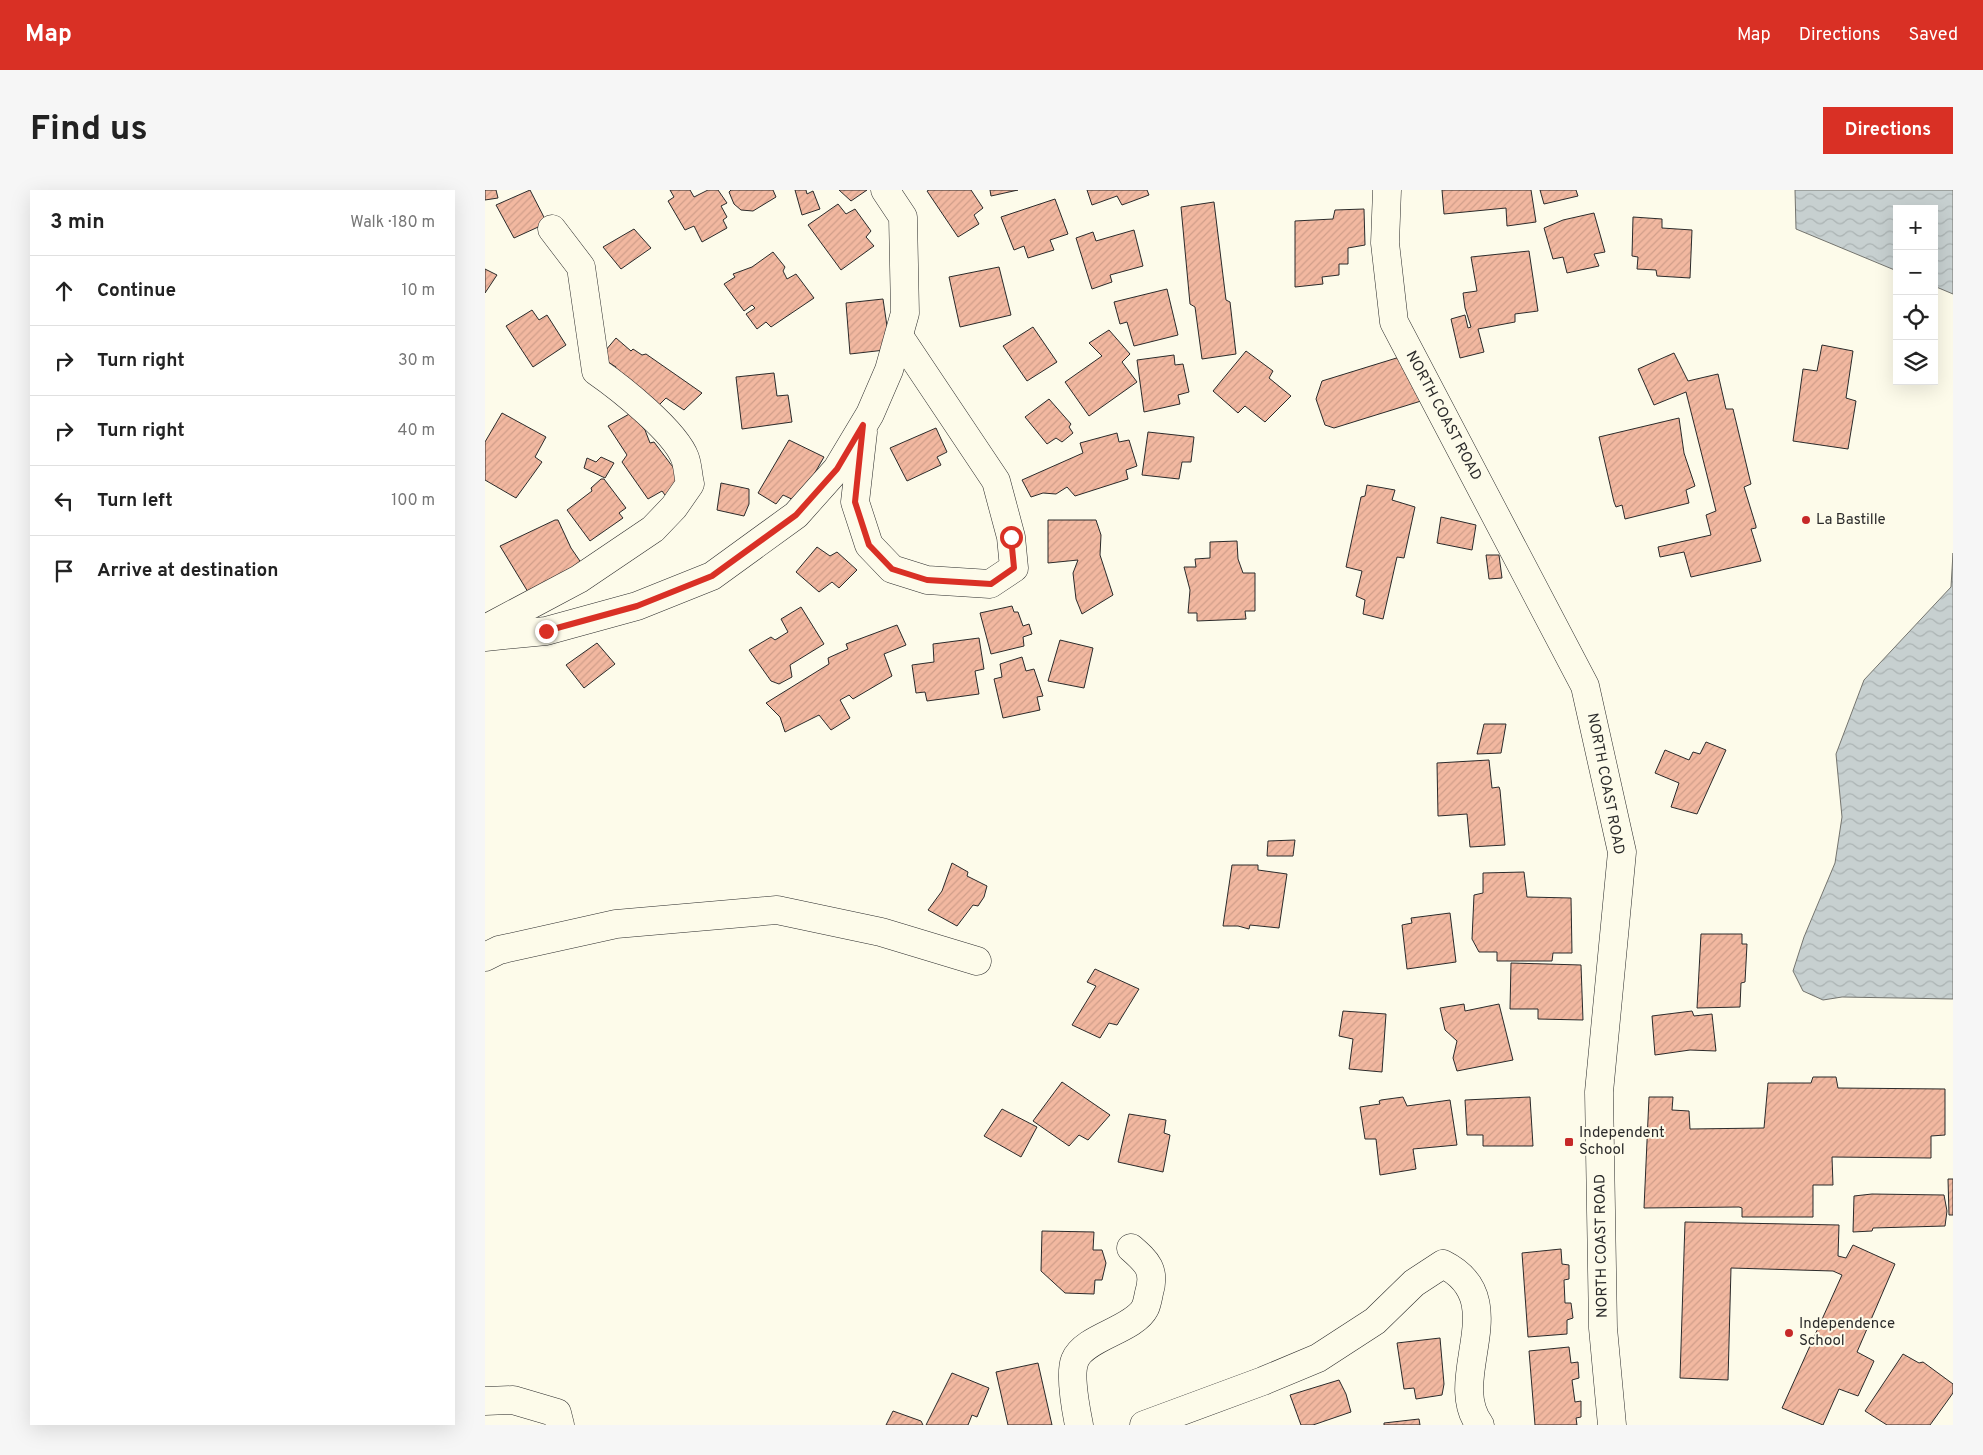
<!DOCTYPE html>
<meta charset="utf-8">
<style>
body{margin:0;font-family:Overpass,sans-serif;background:#f6f6f6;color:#222}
.controls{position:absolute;right:15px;top:15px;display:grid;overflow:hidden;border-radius:0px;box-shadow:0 5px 20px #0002}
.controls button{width:45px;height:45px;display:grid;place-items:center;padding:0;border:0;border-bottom:1px solid #e0e0e0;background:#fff;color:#222;font:25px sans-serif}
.stop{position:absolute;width:15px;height:15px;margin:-11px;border:4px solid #d93025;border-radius:50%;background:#fff}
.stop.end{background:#d93025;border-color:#fff;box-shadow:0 1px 5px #0008}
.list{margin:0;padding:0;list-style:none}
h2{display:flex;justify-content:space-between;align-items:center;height:65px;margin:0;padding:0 20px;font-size:21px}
h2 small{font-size:16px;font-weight:400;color:#767676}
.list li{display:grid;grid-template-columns:32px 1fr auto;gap:15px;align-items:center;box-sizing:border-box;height:70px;padding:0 20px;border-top:1px solid #e0e0e0}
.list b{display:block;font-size:19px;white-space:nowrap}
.list em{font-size:16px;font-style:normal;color:#767676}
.icon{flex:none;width:28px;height:28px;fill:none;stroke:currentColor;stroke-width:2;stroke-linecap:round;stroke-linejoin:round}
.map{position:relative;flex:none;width:1468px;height:1235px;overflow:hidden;border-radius:0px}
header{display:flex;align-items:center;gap:30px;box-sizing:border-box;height:70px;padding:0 25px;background:#d93025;color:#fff}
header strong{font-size:24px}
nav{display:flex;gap:28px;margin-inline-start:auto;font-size:18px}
.intro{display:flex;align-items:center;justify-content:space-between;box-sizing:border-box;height:120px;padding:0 30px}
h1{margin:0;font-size:35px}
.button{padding:12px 22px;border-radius:0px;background:#d93025;color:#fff;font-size:18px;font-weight:700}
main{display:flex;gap:30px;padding:0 30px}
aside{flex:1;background:#fff;border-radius:0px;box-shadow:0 5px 20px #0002}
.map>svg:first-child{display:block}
.water{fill:url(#water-waves);stroke:#74746e}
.building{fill:url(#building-hatch);stroke:#2b2b2b}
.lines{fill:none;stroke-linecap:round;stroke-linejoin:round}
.minor-casing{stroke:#2b2b2b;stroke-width:29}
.major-casing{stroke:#2b2b2b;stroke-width:29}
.minor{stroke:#fdfbea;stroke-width:28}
.major{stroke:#fdfbea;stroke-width:28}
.route{stroke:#d93025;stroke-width:6}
.poi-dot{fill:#c62828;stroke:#fdfbea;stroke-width:2}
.labels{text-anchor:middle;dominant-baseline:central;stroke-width:4;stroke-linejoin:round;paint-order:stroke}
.street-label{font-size:15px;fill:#2b2b2b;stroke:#fdfbea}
.poi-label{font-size:15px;fill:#2b2b2b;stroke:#fdfbea;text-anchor:start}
</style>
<header>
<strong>Map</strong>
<nav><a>Map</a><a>Directions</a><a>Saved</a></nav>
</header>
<div class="intro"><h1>Find us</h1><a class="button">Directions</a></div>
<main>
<aside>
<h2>3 min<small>Walk · 180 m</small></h2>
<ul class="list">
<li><svg class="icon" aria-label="ahead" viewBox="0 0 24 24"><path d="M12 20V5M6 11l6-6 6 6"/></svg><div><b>Continue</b></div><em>10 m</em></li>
<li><svg class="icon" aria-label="right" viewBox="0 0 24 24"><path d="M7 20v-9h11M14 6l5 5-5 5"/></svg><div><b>Turn right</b></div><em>30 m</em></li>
<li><svg class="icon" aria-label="right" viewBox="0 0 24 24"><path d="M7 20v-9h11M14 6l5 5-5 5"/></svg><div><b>Turn right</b></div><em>40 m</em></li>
<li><svg class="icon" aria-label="left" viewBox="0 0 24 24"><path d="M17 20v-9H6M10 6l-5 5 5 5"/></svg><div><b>Turn left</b></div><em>100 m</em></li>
<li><svg class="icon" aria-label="arrive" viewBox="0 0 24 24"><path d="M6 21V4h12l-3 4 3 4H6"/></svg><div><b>Arrive at destination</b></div></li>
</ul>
</aside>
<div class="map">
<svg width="1468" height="1235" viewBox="0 0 1468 1235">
<defs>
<pattern id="water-waves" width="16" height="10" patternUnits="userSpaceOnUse" patternTransform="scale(1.25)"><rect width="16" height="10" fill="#c7d0d0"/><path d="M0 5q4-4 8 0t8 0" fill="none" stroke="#abb3b3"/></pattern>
<pattern id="building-hatch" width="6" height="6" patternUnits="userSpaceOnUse" patternTransform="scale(1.25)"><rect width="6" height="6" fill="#f2b8a0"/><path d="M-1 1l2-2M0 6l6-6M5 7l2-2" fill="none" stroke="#d09e8a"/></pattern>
</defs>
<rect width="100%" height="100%" fill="#fdfbea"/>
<!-- water -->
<g class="water">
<polygon points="1310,0 1468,0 1468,104 1449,96 1449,19 1412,19 1412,81 1311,39"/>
<polygon points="1468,363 1468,809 1357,807 1338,810 1318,801 1308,781 1319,747 1350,673 1357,627 1351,564 1379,490 1466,397"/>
</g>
<!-- building -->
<g class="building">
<polygon points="0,0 11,0 13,8 0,10"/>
<polygon points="45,0 62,33 29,48 11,15"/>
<polygon points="185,0 205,0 209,7 223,0 233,0 242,13 236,16 242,27 238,30 242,38 217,52 209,36 200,40 183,11 189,7"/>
<polygon points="288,0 291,7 268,21 256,20 249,14 244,2 246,0"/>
<polygon points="310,0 321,0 322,4 328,1 335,19 317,25"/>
<polygon points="354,0 382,0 366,11"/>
<polygon points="444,0 486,0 498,18 489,25 494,34 473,47 442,1"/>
<polygon points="505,0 533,0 506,6"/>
<polygon points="602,0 662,0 664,5 637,15 632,6 607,15"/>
<polygon points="957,0 1046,0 1051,32 1022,36 1021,18 959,24"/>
<polygon points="1055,0 1091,0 1093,6 1059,14"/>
<polygon points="570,9 583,44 565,50 569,60 543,68 539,56 529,60 516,27"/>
<polygon points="729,12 741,110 745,112 751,164 717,169 710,117 705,114 696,17"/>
<polygon points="353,14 361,24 370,19 386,41 381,47 389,56 356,80 323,35"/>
<polygon points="879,19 880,55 863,58 863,74 854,74 854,85 837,87 838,94 810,97 810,31 848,29 850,20"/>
<polygon points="1109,23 1120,62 1109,64 1114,76 1082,83 1078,67 1068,69 1059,38 1078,30"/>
<polygon points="1148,27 1177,29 1177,38 1207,40 1205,88 1172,86 1171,80 1152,79 1153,67 1147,66"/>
<polygon points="149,39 166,58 136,79 118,57"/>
<polygon points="649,40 658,76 625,85 627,92 607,99 591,48 608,42 611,51"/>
<polygon points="1044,61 1053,121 1030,124 1030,132 993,139 999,162 975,168 966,129 980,125 983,138 986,137 980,118 978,103 992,101 986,67"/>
<polygon points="288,62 300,77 298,81 302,89 311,84 329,108 286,137 281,132 272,139 261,124 270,118 267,115 259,121 239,94 250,87 248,84 267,77"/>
<polygon points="514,77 526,125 475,137 464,87"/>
<polygon points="0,79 12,85 0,103"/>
<polygon points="682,99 693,145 649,156 642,132 635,134 629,112"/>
<polygon points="398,109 403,143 400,143 400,160 365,164 361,113"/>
<polygon points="47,120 54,130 62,125 81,155 48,177 21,136"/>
<polygon points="548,137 572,172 542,191 518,156"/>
<polygon points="624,140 645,164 637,172 652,192 604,226 580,192 617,166 604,153"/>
<polygon points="131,148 146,161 148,159 157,165 161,164 217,203 199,220 181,208 170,219 128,182 131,177 115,167"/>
<polygon points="1337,155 1368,161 1361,208 1371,211 1363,259 1308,251 1318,179 1332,181"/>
<polygon points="761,161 788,181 784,188 806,206 780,232 760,216 753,223 728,201"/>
<polygon points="1189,163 1203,191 1233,184 1241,219 1248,219 1266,294 1259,297 1271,336 1271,338 1266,339 1276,371 1206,387 1199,362 1175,367 1173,357 1226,345 1221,325 1231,321 1201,202 1169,215 1153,179"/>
<polygon points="689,165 690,175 698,174 704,202 693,205 695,214 659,222 652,170"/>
<polygon points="918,166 936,211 849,238 840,235 831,209 837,191"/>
<polygon points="289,183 292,206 303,205 307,232 257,239 251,187"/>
<polygon points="564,209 586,234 584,237 588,243 577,252 571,248 562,254 540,227"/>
<polygon points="17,223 61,247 50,267 57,272 31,308 0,290 0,252"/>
<polygon points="146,223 160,240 165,253 169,252 200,293 180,305 177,301 163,309 137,272 142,265 123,236"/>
<polygon points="1194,228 1199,263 1210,296 1201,300 1204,313 1140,329 1137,315 1131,317 1129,312 1114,247"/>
<polygon points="451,238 462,262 452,267 456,275 422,291 405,258"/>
<polygon points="663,242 709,247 706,272 697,272 694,289 657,285"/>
<polygon points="632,243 634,252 644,250 652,276 641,280 643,289 590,306 582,297 571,304 558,303 546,307 537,290 598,263 595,253"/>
<polygon points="304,250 339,267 313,312 298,305 291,314 273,303"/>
<polygon points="116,267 129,273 120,288 99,278 102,268 111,272"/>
<polygon points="116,289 119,289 141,318 134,323 138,328 105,351 82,320 107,301 106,298"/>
<polygon points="236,293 264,299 264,314 259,326 232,320"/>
<polygon points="882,295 910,300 907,310 930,317 919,368 912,367 898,429 878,424 880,410 871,406 877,381 861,377 876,307 880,306"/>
<polygon points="956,327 991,335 987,360 952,353"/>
<polygon points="70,330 73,330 86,358 97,374 43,402 15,356"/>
<polygon points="563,330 611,330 616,345 615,365 628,405 597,424 591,409 588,383 593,370 563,373"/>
<polygon points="752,351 753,369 758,383 770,383 770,421 760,421 761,429 712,431 712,423 703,423 705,400 699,377 711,377 710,369 725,368 725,352"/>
<polygon points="332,357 345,366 352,362 372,380 354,398 347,392 334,402 311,382"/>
<polygon points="1001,365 1014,365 1017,388 1004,389"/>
<polygon points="527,416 529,422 533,422 538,436 544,434 547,444 538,447 539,456 506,464 495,423"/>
<polygon points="316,417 339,454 305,475 307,487 294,494 286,491 264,460 286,447 290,450 303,442 296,429"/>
<polygon points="412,435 421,455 399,464 407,486 368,509 364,505 355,510 365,528 346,540 334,525 300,542 295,527 281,513 344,474 343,468 363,459 361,454"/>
<polygon points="494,448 499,479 490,481 494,504 442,511 440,502 431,503 427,475 449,472 448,454"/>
<polygon points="575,450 608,458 599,498 563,491"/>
<polygon points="112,453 130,474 99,498 81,475"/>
<polygon points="537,467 541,481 549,479 558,506 552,507 555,520 518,528 509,489 517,487 515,474"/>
<polygon points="999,534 1021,534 1016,563 992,564"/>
<polygon points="1221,552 1241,560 1212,624 1186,617 1194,593 1170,583 1180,560 1204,570 1208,562 1215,564"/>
<polygon points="1004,570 1007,598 1014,597 1015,600 1020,655 985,657 982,624 953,626 952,573"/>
<polygon points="810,650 808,666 782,666 783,651"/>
<polygon points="467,673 483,682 482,686 502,696 499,707 493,716 488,715 472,736 443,720 457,701"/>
<polygon points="747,675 773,675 773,680 802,684 794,738 765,735 764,739 753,736 738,736"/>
<polygon points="1039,682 1042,707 1086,708 1087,763 1068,763 1067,771 1012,771 1012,762 994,762 987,749 989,705 998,703 998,683"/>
<polygon points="965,723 971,772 922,779 917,735 927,733 926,728"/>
<polygon points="1216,744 1257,744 1257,754 1262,754 1260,792 1256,793 1255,817 1212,818"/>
<polygon points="1026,773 1096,775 1098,830 1053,829 1053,819 1025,819"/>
<polygon points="610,779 654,799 632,835 624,833 615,848 587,835 611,796 602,792"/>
<polygon points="979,814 980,821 1014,814 1028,870 972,881 968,868 972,851 960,840 955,818"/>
<polygon points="858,821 901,824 897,882 864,879 868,849 854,846"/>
<polygon points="1207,821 1209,826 1227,824 1231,861 1205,860 1170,865 1167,826"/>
<polygon points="1328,887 1351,887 1353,898 1460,899 1460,945 1446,946 1446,968 1347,967 1348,995 1328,995 1328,1027 1257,1027 1257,1018 1254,1017 1159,1018 1164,907 1188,907 1187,920 1204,921 1205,939 1279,938 1283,893 1326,893"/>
<polygon points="577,892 625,925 603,950 594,945 584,956 548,931"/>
<polygon points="918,907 922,916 965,910 972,955 928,959 931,979 895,985 891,949 880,949 875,917 895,914 894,911 896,910"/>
<polygon points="1045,907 1048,956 998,956 998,945 982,945 980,910"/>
<polygon points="517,919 552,937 536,967 499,946"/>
<polygon points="644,924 681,930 679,943 685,945 678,982 633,972"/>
<polygon points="1463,989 1468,989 1468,1025 1464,1025"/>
<polygon points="1387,1004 1459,1005 1462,1021 1460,1036 1388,1038 1387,1041 1368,1042 1369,1006"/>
<polygon points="1200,1032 1354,1035 1353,1066 1361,1068 1368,1055 1410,1074 1372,1162 1389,1171 1373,1206 1354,1199 1338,1235 1297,1218 1357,1085 1348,1081 1246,1078 1243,1190 1195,1188"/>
<polygon points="557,1041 609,1042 608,1060 617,1060 621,1073 617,1090 610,1090 609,1104 580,1103 556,1081"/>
<polygon points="1076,1059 1077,1074 1084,1075 1084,1089 1079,1090 1080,1113 1086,1113 1088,1128 1082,1130 1082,1144 1043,1147 1037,1063"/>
<polygon points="955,1148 959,1194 957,1205 931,1209 929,1198 919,1199 912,1153"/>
<polygon points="1084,1157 1086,1173 1093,1172 1094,1188 1087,1190 1090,1212 1096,1211 1096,1227 1091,1228 1092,1235 1050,1235 1044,1161"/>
<polygon points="1418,1164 1434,1173 1438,1172 1468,1194 1468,1203 1445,1235 1402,1235 1380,1221"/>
<polygon points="553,1173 567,1235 523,1235 511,1182"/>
<polygon points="467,1183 504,1198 492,1227 487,1225 483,1235 441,1235"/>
<polygon points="854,1190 861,1204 866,1222 828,1235 816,1235 805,1205"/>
<polygon points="408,1221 436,1231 438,1235 401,1235"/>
<polygon points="934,1229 935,1235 899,1235 899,1233"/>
</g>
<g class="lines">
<defs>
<g id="minor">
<polyline points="378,242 370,312 384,355 407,379 442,390 505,394 529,378 526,347 511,291 414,146"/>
<path d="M 0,439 L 94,389 L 168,339 L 189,317 L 205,294 C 203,286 203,276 200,268 C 190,241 134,197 111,181 L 96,77 L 67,39"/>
<polyline points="0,447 61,441 152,416 227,386 311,325 352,279 385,224 404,180 420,123 418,27 400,0"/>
<polyline points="0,767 14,760 131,734 292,720 396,742 492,771"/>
<polyline points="0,1211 28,1210 72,1223 75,1235"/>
<path d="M 594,1235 C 591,1220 584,1184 590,1170 C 599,1147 649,1140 660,1118 C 662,1114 663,1108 664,1103 C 671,1080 662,1072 646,1058"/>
<path d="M 659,1235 L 778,1191 L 833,1168 L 890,1131 L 929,1093 L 958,1074 C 1030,1110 959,1188 995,1235"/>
</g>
<polyline id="major" points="902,0 900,53 909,132 1100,496 1137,662 1114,902 1118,1138 1127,1235"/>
</defs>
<!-- minor casing -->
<use href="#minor" class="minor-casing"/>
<!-- major casing -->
<use href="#major" class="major-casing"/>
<!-- minor -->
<use href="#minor" class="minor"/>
<!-- major -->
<use href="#major" class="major"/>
</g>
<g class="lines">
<!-- route -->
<polyline class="route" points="61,441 152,416 227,386 311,325 352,279 378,235 370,312 384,355 407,379 442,390 506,394 529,378 526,347"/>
</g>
<!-- markers -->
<g class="poi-dot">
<circle cx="1321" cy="330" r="5"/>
<rect x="1079" y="947" width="10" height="10" rx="2.5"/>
<circle cx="1304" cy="1143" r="5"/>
</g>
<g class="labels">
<!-- street labels -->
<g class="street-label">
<text transform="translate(958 226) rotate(62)">NORTH COAST ROAD</text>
<text transform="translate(1120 594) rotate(79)">NORTH COAST ROAD</text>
<text transform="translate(1117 1056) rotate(-91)">NORTH COAST ROAD</text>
</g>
<!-- poi labels -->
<g class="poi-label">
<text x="1331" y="330">La Bastille</text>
<text x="1094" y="943">Independent<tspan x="1094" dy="17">School</tspan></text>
<text x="1314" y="1134">Independence<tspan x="1314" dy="17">School</tspan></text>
</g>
</g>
</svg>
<div class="controls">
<button>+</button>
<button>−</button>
<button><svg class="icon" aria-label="locate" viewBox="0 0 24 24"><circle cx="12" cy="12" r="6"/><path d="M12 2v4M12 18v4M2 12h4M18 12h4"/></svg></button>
<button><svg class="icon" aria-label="layers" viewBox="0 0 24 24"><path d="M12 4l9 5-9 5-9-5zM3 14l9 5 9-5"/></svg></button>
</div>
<div class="stop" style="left:526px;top:347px"></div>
<div class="stop end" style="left:61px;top:441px"></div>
</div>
</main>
